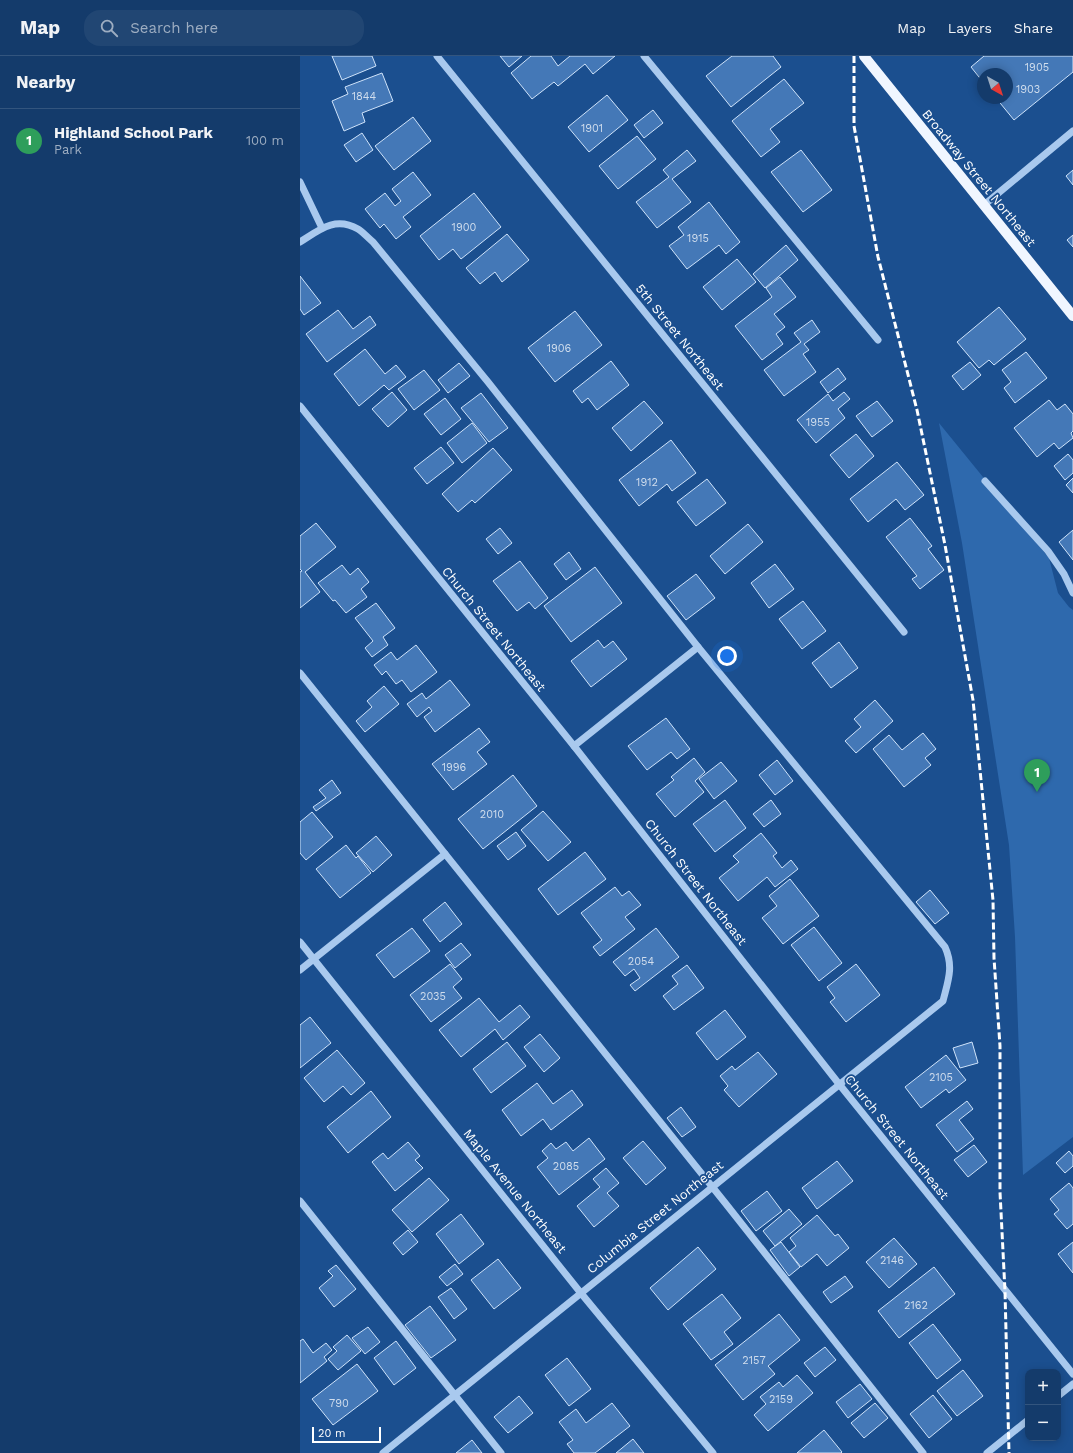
<!DOCTYPE html>
<meta charset="utf-8">
<style>
body{margin:0;font-family:"Work Sans",sans-serif;background:#214673;color:#f1f3f6}
.controls{position:absolute;right:12px;bottom:12px;display:grid;overflow:hidden;border-radius:8px;box-shadow:0 2px 10px #0003}
.controls button{width:36px;height:36px;display:grid;place-items:center;padding:0;border:0;border-bottom:1px solid #33557e;background:#143b6b;color:#f1f3f6;font:20px sans-serif}
.compass{position:absolute;left:677px;top:12px;width:36px;height:36px;border-radius:50%;background:#143b6b;box-shadow:0 2px 10px #0003;rotate:141deg}
.scale{position:absolute;left:12px;bottom:10px;width:69px;box-sizing:border-box;padding-left:4px;border:2px solid #fff;border-top:0;font-size:11px;line-height:14px;white-space:nowrap;color:#fff;-webkit-text-stroke:3px #1b4f8f;paint-order:stroke}
.you{position:absolute;left:427px;top:600px;width:14px;height:14px;margin:-10px;border:3px solid #fff;border-radius:50%;background:#1a73e8;box-shadow:0 0 0 6px #1a73e833}
.badge{display:grid;place-items:center;width:26px;height:26px;border-radius:50%;background:#ffd166;color:#fff;font-size:13px;font-weight:700}
.pin{position:absolute;translate:-50% -33px;filter:drop-shadow(0 1px 2px #0008)}
.pin::after{content:'';position:absolute;top:21px;width:14px;height:12px;background:inherit;clip-path:polygon(0 0,100% 0,50% 100%)}
.list{margin:0;padding:0;list-style:none}
h2{display:flex;justify-content:space-between;align-items:center;height:52px;margin:0;padding:0 16px;font-size:17px}
h2 small{font-size:13px;font-weight:400;color:#9dadc1}
.list li{display:grid;grid-template-columns:26px 1fr auto;gap:12px;align-items:center;box-sizing:border-box;height:64px;padding:0 16px;border-top:1px solid #33557e}
.list b{display:block;font-size:15px;white-space:nowrap}
.list p{margin:0;font-size:13px;white-space:nowrap;color:#9dadc1}
.list em{font-size:13px;font-style:normal;color:#9dadc1}
.icon{flex:none;width:22px;height:22px;fill:none;stroke:currentColor;stroke-width:2;stroke-linecap:round;stroke-linejoin:round}
.map{position:relative;flex:none;width:773px;height:1397px;overflow:hidden}
header{display:flex;align-items:center;gap:24px;box-sizing:border-box;height:56px;padding:0 20px;background:#143b6b;border-bottom:1px solid #33557e}
header strong{font-size:19px}
nav{display:flex;gap:22px;margin-inline-start:auto;font-size:14px}
.search{width:280px;height:36px;background:#214673;display:flex;align-items:center;gap:10px;box-sizing:border-box;padding:0 14px;border-radius:16px;color:#9dadc1;font-size:15px}
main{display:flex}
aside{flex:1;background:#143b6b}
.map>svg:first-child{display:block}
.green{fill:#2e69ad}
.building{fill:#4478b7;stroke:#cfe3fa}
.lines{fill:none;stroke-linecap:round;stroke-linejoin:round}
.minor{stroke:#a9c9ee;stroke-width:7}
.major{stroke:#f0f6ff;stroke-width:10}
.rail{stroke:#fff;stroke-width:3;stroke-dasharray:7 3;stroke-linecap:butt}
.labels{text-anchor:middle;dominant-baseline:central;stroke-width:3.5;stroke-linejoin:round;paint-order:stroke}
.number-label{font-size:11px;fill:#d0dded}
.street-label{font-size:13px;fill:#fff;stroke:#1b4f8f}
</style>
<header>
<strong>Map</strong>
<div class="search"><svg class="icon" aria-label="search" viewBox="0 0 24 24"><circle cx="10" cy="10" r="6"/><path d="M15 15l6 6"/></svg>Search here</div>
<nav><a>Map</a><a>Layers</a><a>Share</a></nav>
</header>
<main>
<aside>
<h2>Nearby<small></small></h2>
<ul class="list">
<li><span class="badge" style="background:#2e9e5b">1</span><div><b>Highland School Park</b><p>Park</p></div><em>100 m</em></li>
</ul>
</aside>
<div class="map">
<svg width="773" height="1397" viewBox="0 0 773 1397">
<rect width="100%" height="100%" fill="#1b4f8f"/>
<!-- green -->
<polygon class="green" points="639,367 749,502 758,537 769,551 773,554 773,1081 723,1119 715,881 709,789 662,487"/>
<!-- building -->
<g class="building">
<polygon points="32,0 72,0 76,10 42,24"/>
<polygon points="200,0 222,0 209,11"/>
<polygon points="231,0 251,0 258,10 270,0 315,0 293,18 285,8 258,30 254,26 232,43 211,17"/>
<polygon points="432,0 473,0 481,11 431,51 406,20"/>
<polygon points="684,0 773,0 773,16 714,64 696,42 707,42 707,18 683,18 683,26 671,11"/>
<polygon points="82,17 93,45 62,57 65,66 44,75 32,45 48,38 45,31"/>
<polygon points="484,23 504,47 470,73 480,86 461,101 432,65"/>
<polygon points="307,39 328,64 289,96 268,71"/>
<polygon points="353,54 363,67 344,82 334,69"/>
<polygon points="113,61 131,85 94,114 75,90"/>
<polygon points="62,77 73,94 56,106 44,89"/>
<polygon points="337,80 356,103 318,133 299,110"/>
<polygon points="387,94 396,105 372,123 391,146 357,172 336,146 369,121 363,114"/>
<polygon points="501,94 532,134 503,156 471,116"/>
<polygon points="773,114 773,129 766,120"/>
<polygon points="113,116 131,139 103,161 111,171 96,183 84,168 80,172 65,153 85,137 95,150 101,145 92,133"/>
<polygon points="174,137 201,171 161,203 153,193 139,204 120,180"/>
<polygon points="409,146 440,186 426,198 419,189 387,213 369,190 384,179 378,171"/>
<polygon points="207,178 229,204 202,226 195,216 180,228 166,212"/>
<polygon points="773,179 773,191 767,184"/>
<polygon points="486,189 498,204 465,232 453,218"/>
<polygon points="437,203 456,226 422,254 403,231"/>
<polygon points="0,220 21,247 4,259 0,253"/>
<polygon points="480,221 496,241 474,258 485,271 476,278 483,288 462,304 435,270 472,241 466,232"/>
<polygon points="699,251 726,283 694,309 689,304 679,312 657,286"/>
<polygon points="38,254 53,273 70,260 76,269 27,306 6,278"/>
<polygon points="275,255 302,289 255,326 228,292"/>
<polygon points="512,264 520,276 504,288 509,294 503,298 516,316 484,340 464,314 501,286 494,277"/>
<polygon points="65,293 85,318 96,309 106,321 89,334 84,329 59,350 34,318"/>
<polygon points="726,296 747,322 715,347 704,332 711,326 702,314"/>
<polygon points="311,305 329,329 297,354 288,342 282,347 273,335"/>
<polygon points="670,306 681,319 663,334 652,320"/>
<polygon points="159,307 170,320 148,337 138,324"/>
<polygon points="538,312 546,323 528,337 520,326"/>
<polygon points="124,314 140,334 114,354 98,333"/>
<polygon points="92,336 107,354 88,371 72,353"/>
<polygon points="544,336 550,343 538,353 545,362 516,387 497,364 528,338 533,345"/>
<polygon points="181,337 208,372 189,386 161,352"/>
<polygon points="145,342 161,363 141,379 124,358"/>
<polygon points="749,344 757,354 765,348 773,358 773,375 771,377 773,382 759,393 754,387 737,401 714,372"/>
<polygon points="344,345 363,367 331,395 312,372"/>
<polygon points="577,345 593,365 572,381 556,360"/>
<polygon points="172,367 187,387 162,407 147,387"/>
<polygon points="556,378 574,400 549,422 530,399"/>
<polygon points="371,384 396,417 372,435 367,428 339,450 319,424"/>
<polygon points="141,391 154,407 127,428 114,412"/>
<polygon points="193,392 212,414 175,447 172,444 158,456 142,438"/>
<polygon points="768,398 773,404 773,417 765,424 754,410"/>
<polygon points="597,406 624,439 605,454 596,443 568,466 550,443"/>
<polygon points="773,422 773,437 766,429"/>
<polygon points="407,423 426,447 396,470 377,446"/>
<polygon points="610,462 632,490 628,493 644,514 620,533 612,523 617,520 586,481"/>
<polygon points="16,467 36,491 5,516 20,536 0,552 0,516 2,515 0,513 0,480"/>
<polygon points="448,468 463,486 425,518 410,500"/>
<polygon points="200,472 212,487 198,498 186,483"/>
<polygon points="773,474 773,504 759,486"/>
<polygon points="269,496 281,513 266,524 254,508"/>
<polygon points="220,505 248,542 235,553 229,546 217,555 193,525"/>
<polygon points="475,508 494,533 469,552 451,527"/>
<polygon points="42,509 50,519 58,512 69,526 61,533 67,541 46,557 35,544 33,545 18,527"/>
<polygon points="295,511 322,547 271,586 244,550"/>
<polygon points="396,518 415,542 386,564 367,540"/>
<polygon points="503,545 526,575 502,593 479,563"/>
<polygon points="76,547 95,572 83,581 88,589 72,601 65,592 73,585 55,562"/>
<polygon points="298,584 304,592 313,585 327,603 291,631 271,605"/>
<polygon points="539,586 558,612 531,632 512,607"/>
<polygon points="116,589 137,616 111,636 102,624 96,628 86,615 82,619 74,609 91,596 97,604"/>
<polygon points="150,624 170,649 135,676 124,661 132,655 129,651 117,661 107,648 122,637 126,643"/>
<polygon points="84,630 99,648 65,676 56,665 72,651 67,645"/>
<polygon points="575,644 593,665 556,697 545,685 561,671 554,663"/>
<polygon points="366,662 390,693 377,703 371,696 347,714 328,690"/>
<polygon points="179,672 190,686 177,696 187,708 153,734 132,708"/>
<polygon points="623,677 636,693 625,702 631,709 604,731 573,693 589,679 602,694"/>
<polygon points="394,702 405,716 395,725 404,736 375,761 356,738 374,724 371,721"/>
<polygon points="477,704 493,725 475,739 459,719"/>
<polygon points="421,706 437,725 414,743 399,723"/>
<polygon points="213,719 237,750 183,793 158,763"/>
<polygon points="32,724 41,737 16,755 13,751 26,742 19,734"/>
<polygon points="425,744 446,772 415,796 393,768"/>
<polygon points="471,744 481,758 464,771 453,758"/>
<polygon points="243,755 271,786 248,805 221,774"/>
<polygon points="12,756 33,781 6,804 0,797 0,766"/>
<polygon points="216,776 226,790 208,804 197,790"/>
<polygon points="461,777 477,797 473,800 482,812 491,804 498,813 475,831 467,821 438,845 419,822 439,806 433,800"/>
<polygon points="76,780 92,799 73,816 56,797"/>
<polygon points="46,789 56,802 58,800 71,817 40,842 16,813"/>
<polygon points="285,796 306,823 258,859 238,833"/>
<polygon points="490,823 519,860 483,888 462,862 477,850 469,840"/>
<polygon points="315,831 322,840 329,835 341,849 325,861 335,873 300,900 293,891 302,884 281,857"/>
<polygon points="630,834 649,857 635,868 616,846"/>
<polygon points="145,846 162,868 140,886 123,864"/>
<polygon points="514,871 542,907 519,925 491,889"/>
<polygon points="112,872 130,895 94,922 76,899"/>
<polygon points="356,872 379,901 335,935 330,929 340,922 334,913 325,920 313,906"/>
<polygon points="161,887 171,899 155,912 145,899"/>
<polygon points="150,908 162,923 153,931 162,942 131,966 110,939"/>
<polygon points="556,908 580,939 546,966 530,946 535,942 527,931"/>
<polygon points="387,909 404,932 374,954 363,940 378,928 372,920"/>
<polygon points="179,942 199,966 220,949 230,961 203,984 195,973 161,1001 139,974"/>
<polygon points="425,954 446,981 417,1004 396,977"/>
<polygon points="10,961 31,987 0,1012 0,969"/>
<polygon points="240,978 260,1002 244,1016 224,991"/>
<polygon points="207,986 226,1010 191,1037 173,1013"/>
<polygon points="672,986 678,1007 660,1012 653,992"/>
<polygon points="37,994 65,1027 51,1039 43,1030 24,1046 4,1022"/>
<polygon points="458,996 477,1018 439,1051 424,1034 428,1030 420,1020 432,1010 435,1014"/>
<polygon points="646,999 666,1024 649,1037 646,1033 621,1052 605,1031"/>
<polygon points="237,1027 253,1048 272,1034 283,1049 251,1074 243,1063 221,1080 202,1054"/>
<polygon points="71,1035 91,1061 48,1097 27,1071"/>
<polygon points="667,1045 673,1053 659,1064 674,1083 657,1096 636,1069"/>
<polygon points="381,1051 396,1071 382,1081 367,1062"/>
<polygon points="289,1082 305,1103 259,1139 237,1111 248,1102 242,1095 251,1087 256,1093 266,1086 273,1095"/>
<polygon points="343,1085 366,1112 346,1129 323,1102"/>
<polygon points="108,1086 120,1100 115,1104 123,1112 95,1135 72,1106 83,1097 88,1103"/>
<polygon points="674,1089 687,1106 668,1121 654,1104"/>
<polygon points="769,1095 773,1100 773,1110 765,1117 756,1107"/>
<polygon points="537,1105 553,1125 517,1153 502,1132"/>
<polygon points="306,1112 319,1127 307,1137 319,1150 294,1171 277,1150 300,1131 293,1123"/>
<polygon points="129,1122 149,1144 112,1176 92,1154"/>
<polygon points="769,1127 773,1132 773,1168 767,1173 754,1158 759,1154 750,1143"/>
<polygon points="467,1135 482,1155 456,1175 441,1155"/>
<polygon points="489,1153 502,1168 475,1190 463,1175"/>
<polygon points="161,1158 184,1188 159,1208 136,1178"/>
<polygon points="517,1159 535,1180 538,1178 549,1192 527,1210 517,1198 501,1211 489,1196 496,1190 490,1182"/>
<polygon points="108,1174 118,1186 103,1199 93,1187"/>
<polygon points="594,1182 617,1208 589,1232 566,1206"/>
<polygon points="481,1186 500,1211 489,1220 470,1194"/>
<polygon points="773,1186 773,1217 758,1198"/>
<polygon points="398,1191 416,1213 368,1254 350,1232"/>
<polygon points="198,1203 221,1232 194,1253 171,1224"/>
<polygon points="155,1208 163,1218 147,1230 139,1221"/>
<polygon points="36,1209 56,1233 34,1251 19,1232 33,1220 28,1215"/>
<polygon points="634,1211 655,1238 599,1282 578,1255"/>
<polygon points="545,1220 553,1231 531,1247 523,1236"/>
<polygon points="151,1232 167,1253 154,1263 138,1241"/>
<polygon points="422,1238 441,1262 424,1276 433,1288 411,1304 383,1268"/>
<polygon points="130,1250 156,1284 131,1302 105,1269"/>
<polygon points="479,1258 500,1284 468,1310 475,1318 443,1344 415,1309"/>
<polygon points="633,1268 661,1304 637,1323 609,1287"/>
<polygon points="68,1271 80,1286 65,1298 52,1282"/>
<polygon points="47,1279 61,1295 38,1314 28,1303 37,1295 33,1291"/>
<polygon points="3,1283 13,1297 26,1287 32,1294 24,1301 27,1305 0,1327 0,1285"/>
<polygon points="96,1285 116,1312 94,1329 74,1302"/>
<polygon points="525,1291 536,1304 515,1321 504,1307"/>
<polygon points="267,1302 291,1333 269,1350 245,1319"/>
<polygon points="57,1308 78,1335 33,1369 12,1343"/>
<polygon points="663,1314 683,1340 657,1360 637,1335"/>
<polygon points="497,1319 513,1337 468,1375 454,1359 466,1348 460,1341 479,1326 483,1331"/>
<polygon points="560,1328 572,1343 548,1362 536,1346"/>
<polygon points="633,1339 652,1363 629,1382 610,1358"/>
<polygon points="219,1340 233,1357 208,1377 194,1361"/>
<polygon points="312,1347 330,1370 295,1397 274,1397 267,1388 273,1384 259,1366 276,1353 286,1367"/>
<polygon points="575,1347 588,1362 564,1382 551,1367"/>
<polygon points="524,1374 542,1396 541,1397 497,1397"/>
<polygon points="333,1383 344,1397 316,1397"/>
<polygon points="172,1384 182,1397 156,1397"/>
</g>
<g class="lines">
<!-- minor -->
<g class="minor">
<polyline points="137,0 604,576"/>
<polyline points="344,0 578,284"/>
<polyline points="0,126 22,172"/>
<polyline points="684,149 773,75"/>
<path d="M 0,186 C 19,174 35,160 58,173 C 63,176 68,182 73,186 L 188,326 L 398,591 L 645,891 C 654,911 648,925 643,945 L 83,1397"/>
<polyline points="0,350 274,690 539,1028 773,1318"/>
<polyline points="685,425 748,495 764,518 773,537"/>
<polyline points="0,617 426,1148 623,1397"/>
<polyline points="274,690 398,591"/>
<polyline points="0,886 280,1236 413,1397"/>
<polyline points="0,914 145,798"/>
<polyline points="0,1145 201,1397"/>
<polyline points="758,1340 773,1328"/>
<polyline points="687,1397 728,1364"/>
</g>
<!-- major -->
<polyline class="major" points="564,0 773,260"/>
<!-- rail -->
<polyline class="rail" points="554,0 554,70 578,201 617,354 645,489 673,644 693,844 694,902 700,990 700,1136 705,1235 709,1397"/>
</g>
<g class="labels">
<!-- number labels -->
<g class="number-label">
<text x="737" y="11">1905</text>
<text x="728" y="33">1903</text>
<text x="64" y="40">1844</text>
<text x="292" y="72">1901</text>
<text x="164" y="171">1900</text>
<text x="398" y="182">1915</text>
<text x="259" y="292">1906</text>
<text x="518" y="366">1955</text>
<text x="347" y="426">1912</text>
<text x="154" y="711">1996</text>
<text x="192" y="758">2010</text>
<text x="341" y="905">2054</text>
<text x="133" y="940">2035</text>
<text x="641" y="1021">2105</text>
<text x="266" y="1110">2085</text>
<text x="592" y="1204">2146</text>
<text x="616" y="1249">2162</text>
<text x="454" y="1304">2157</text>
<text x="481" y="1343">2159</text>
<text x="39" y="1347">790</text>
</g>
<!-- street labels -->
<g class="street-label">
<text transform="translate(679 122) rotate(51)">Broadway Street Northeast</text>
<text transform="translate(380 281) rotate(51)">5th Street Northeast</text>
<text transform="translate(194 573) rotate(51)">Church Street Northeast</text>
<text transform="translate(396 826) rotate(52)">Church Street Northeast</text>
<text transform="translate(597 1081) rotate(51)">Church Street Northeast</text>
<text transform="translate(215 1135) rotate(51)">Maple Avenue Northeast</text>
<text transform="translate(355 1161) rotate(-39)">Columbia Street Northeast</text>
</g>
</g>
</svg>
<div class="controls">
<button>+</button>
<button>−</button>
</div>
<svg class="compass" viewBox="-18 -18 36 36"><path d="M0-13l5 13h-10z" fill="#e53935"/><path d="M0 13l5-13h-10z" fill="#9dadc1"/></svg>
<div class="scale">20 m</div>
<div class="you"></div>
<div class="pin badge" style="left:737px;top:736px;background:#2e9e5b">1</div>
</div>
</main>
